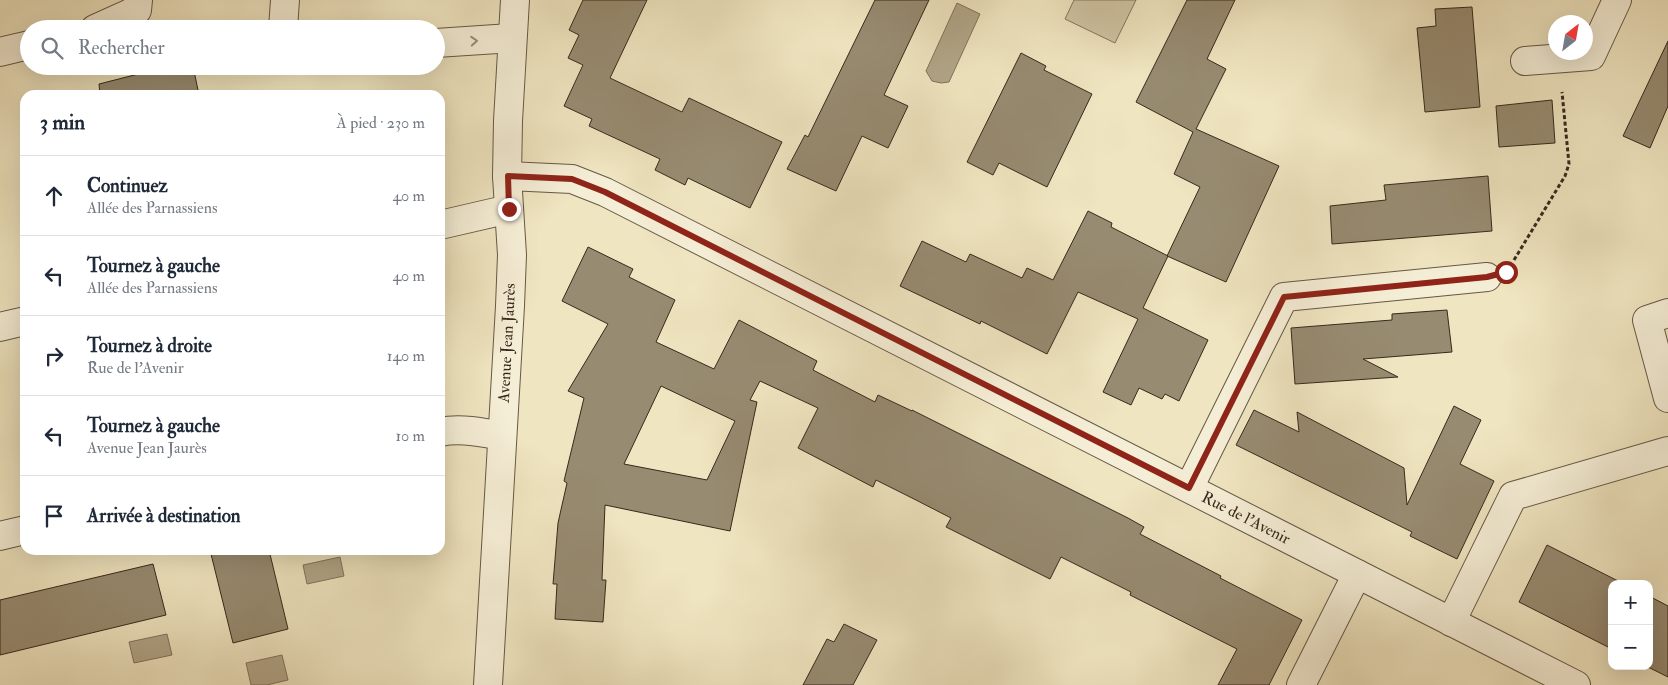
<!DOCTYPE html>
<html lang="fr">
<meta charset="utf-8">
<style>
body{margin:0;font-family:"IM FELL Double Pica",serif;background:#f2f2f3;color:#1f2937}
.controls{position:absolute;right:15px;bottom:15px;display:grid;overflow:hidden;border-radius:10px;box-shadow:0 5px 20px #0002}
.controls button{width:45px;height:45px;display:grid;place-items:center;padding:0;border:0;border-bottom:1px solid #e0e1e3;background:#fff;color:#1f2937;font:25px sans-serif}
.compass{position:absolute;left:1548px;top:15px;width:45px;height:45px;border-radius:50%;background:#fff;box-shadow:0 5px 20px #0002;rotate:31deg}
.stop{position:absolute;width:15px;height:15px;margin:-11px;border:4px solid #8f2418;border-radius:50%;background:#fff}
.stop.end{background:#8f2418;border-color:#fff;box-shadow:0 1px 5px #0008}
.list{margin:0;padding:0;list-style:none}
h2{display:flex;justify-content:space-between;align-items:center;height:65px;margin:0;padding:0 20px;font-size:21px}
h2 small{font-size:16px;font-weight:400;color:#747a83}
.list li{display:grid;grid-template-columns:32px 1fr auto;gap:15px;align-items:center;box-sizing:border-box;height:80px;padding:0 20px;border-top:1px solid #e0e1e3}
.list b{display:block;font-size:19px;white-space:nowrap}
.list p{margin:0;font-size:16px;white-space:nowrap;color:#747a83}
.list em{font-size:16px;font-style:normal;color:#747a83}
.icon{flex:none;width:28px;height:28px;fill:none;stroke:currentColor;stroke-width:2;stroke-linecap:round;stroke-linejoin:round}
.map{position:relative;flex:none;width:1668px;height:685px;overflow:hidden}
.search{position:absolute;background:#fff;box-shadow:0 5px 20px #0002;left:20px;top:20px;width:425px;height:55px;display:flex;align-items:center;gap:12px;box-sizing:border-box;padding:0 18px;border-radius:28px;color:#747a83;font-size:19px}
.panel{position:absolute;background:#fff;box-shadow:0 5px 20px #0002;left:20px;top:90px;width:425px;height:465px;border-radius:15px}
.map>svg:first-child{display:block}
.green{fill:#d0c5a4;stroke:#847760}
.water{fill:#b1a588;stroke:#81735d}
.building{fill:#978b71;stroke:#38291c;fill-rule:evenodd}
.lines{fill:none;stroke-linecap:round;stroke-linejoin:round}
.minor-casing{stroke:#665845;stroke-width:30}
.tertiary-casing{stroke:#665845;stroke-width:30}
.path{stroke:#38291c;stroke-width:3;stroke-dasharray:4 2.5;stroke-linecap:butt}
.minor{stroke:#f5eed6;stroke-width:28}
.tertiary{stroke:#f5eed6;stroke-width:28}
.oneway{stroke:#968c79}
.route{stroke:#8f2418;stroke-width:6}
.labels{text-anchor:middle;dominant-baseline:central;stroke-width:5;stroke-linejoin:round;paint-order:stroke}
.street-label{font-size:16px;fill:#38291c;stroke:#f5eed6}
</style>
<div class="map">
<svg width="1668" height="685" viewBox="0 0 1668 685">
<rect width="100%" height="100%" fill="#efe5c0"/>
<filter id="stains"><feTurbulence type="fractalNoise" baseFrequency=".004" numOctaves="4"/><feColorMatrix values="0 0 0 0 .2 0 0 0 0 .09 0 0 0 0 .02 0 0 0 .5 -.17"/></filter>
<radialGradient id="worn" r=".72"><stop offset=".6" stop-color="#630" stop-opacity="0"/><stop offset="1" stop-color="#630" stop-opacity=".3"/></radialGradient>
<!-- green -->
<polygon class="green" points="1074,0 1136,0 1115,43 1065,19"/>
<!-- water -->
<g class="water">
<polygon points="957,3 980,14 949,82 941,83 932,81 926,71"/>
<polygon points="340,557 344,576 307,584 303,565"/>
<polygon points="167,634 172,655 134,663 129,642"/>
<polygon points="282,655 288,680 267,685 251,685 246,663"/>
</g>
<!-- building -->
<g class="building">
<polygon points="583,0 647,0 610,78 682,112 689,98 782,142 750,208 688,178 685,185 655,170 660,159 589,126 592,119 564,106 583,65 568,58 579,35 569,30"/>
<polygon points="875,0 929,0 884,95 908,106 888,148 862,136 836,191 787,169 805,135 808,137"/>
<polygon points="1187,0 1235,0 1207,59 1226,69 1196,129 1279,166 1226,282 1167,256 1200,187 1174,174 1193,132 1136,102"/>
<polygon points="1472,7 1480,107 1425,112 1417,28 1436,26 1435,9"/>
<polygon points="1668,41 1668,106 1650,148 1623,136"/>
<polygon points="1021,53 1046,66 1044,70 1092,94 1047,187 999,163 993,175 967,162"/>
<polygon points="170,66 193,66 199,95 100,95 99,84"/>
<polygon points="1552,100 1555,143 1499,147 1496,106"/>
<polygon points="1488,176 1492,231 1332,244 1330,206 1386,200 1384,185"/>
<polygon points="1088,211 1112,223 1111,227 1168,256 1143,308 1208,340 1179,401 1165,394 1162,399 1139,388 1131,405 1103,392 1138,319 1078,292 1047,354 981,321 980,324 900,286 922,241 966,262 970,254 1022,278 1027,268 1053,280"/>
<path d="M 588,247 L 633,269 L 629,277 L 675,300 L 656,342 L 714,369 L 739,320 L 817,361 L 813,370 L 875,402 L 878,395 L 912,411 L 912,410 L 1128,518 L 1144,527 L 1140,534 L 1221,576 L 1220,578 L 1302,620 L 1269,685 L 1218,685 L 1237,649 L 1130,595 L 1131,592 L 1061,557 L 1050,579 L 946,527 L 951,518 L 914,499 L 876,480 L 873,487 L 798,448 L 818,408 L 760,381 L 750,400 L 757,402 L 730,531 L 605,505 L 602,580 L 606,580 L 603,622 L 555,619 L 557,584 L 553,584 L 558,523 L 567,483 L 564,481 L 584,398 L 568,391 L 608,324 L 562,301 ZM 661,386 L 735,421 L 707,480 L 624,464 Z"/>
<polygon points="1447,310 1452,352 1363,359 1398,377 1295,384 1291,328 1392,320 1392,314"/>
<polygon points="1454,406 1481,420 1460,464 1494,481 1457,559 1410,536 1412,532 1236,445 1254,410 1299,432 1297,412 1404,468 1407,505"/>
<polygon points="1547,545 1624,584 1612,584 1612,649 1519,602"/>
<polygon points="210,550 269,550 288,629 233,643"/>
<polygon points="153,564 166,615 0,655 0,600"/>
<polygon points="1649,596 1668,606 1668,677 1646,666 1649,666"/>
<polygon points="844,624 877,640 853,685 803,685 827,639 834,642"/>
</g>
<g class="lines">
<defs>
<g id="minor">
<polyline points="95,29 137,10 138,0"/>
<polyline points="283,29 285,0"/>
<polyline points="436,43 512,38"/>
<polyline points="0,52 29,45"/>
<polyline points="1525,61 1591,56 1617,0"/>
<polyline points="507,176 572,179 605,192 1576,685"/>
<polyline points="440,225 509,209"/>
<polyline points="1668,313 1647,320 1668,398"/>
<polyline points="0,327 25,321"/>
<path d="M 440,432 C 460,428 482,432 502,436"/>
<polyline points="1189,488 1284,297 1487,277"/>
<polyline points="0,536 25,530"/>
<polyline points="1451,622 1513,496 1668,451"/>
<polyline points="1301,685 1357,574"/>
</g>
<polyline id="tertiary" points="488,685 510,306 512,255 507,176 508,121 515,0"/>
</defs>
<!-- minor casing -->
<use href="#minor" class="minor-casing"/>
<!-- tertiary casing -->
<use href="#tertiary" class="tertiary-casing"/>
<!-- path -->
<polyline class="path" points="1514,260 1565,176 1569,164 1562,92"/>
<!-- minor -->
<use href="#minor" class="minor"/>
<!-- tertiary -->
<use href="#tertiary" class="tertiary"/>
</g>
<!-- one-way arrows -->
<defs><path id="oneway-chevron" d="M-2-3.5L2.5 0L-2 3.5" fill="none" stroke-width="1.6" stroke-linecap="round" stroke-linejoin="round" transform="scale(1.25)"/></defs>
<use class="oneway" href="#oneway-chevron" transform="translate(474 41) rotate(-4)"/>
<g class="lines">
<!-- route -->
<polyline class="route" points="509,209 508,176 572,179 605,192 1189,488 1284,297 1487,277 1506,272"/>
</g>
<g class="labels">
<!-- street labels -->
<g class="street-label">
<text transform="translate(507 343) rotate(-87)">Avenue Jean Jaurès</text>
<text transform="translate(1246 518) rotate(27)">Rue de l'Avenir</text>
</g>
</g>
<rect width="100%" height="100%" filter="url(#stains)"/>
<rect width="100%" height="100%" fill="url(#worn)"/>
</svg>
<div class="controls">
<button>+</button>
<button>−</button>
</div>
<svg class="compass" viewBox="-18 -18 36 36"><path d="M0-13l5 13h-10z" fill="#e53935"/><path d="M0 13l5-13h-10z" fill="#747a83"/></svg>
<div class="stop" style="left:1506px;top:272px"></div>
<div class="stop end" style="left:509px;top:209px"></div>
<div class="search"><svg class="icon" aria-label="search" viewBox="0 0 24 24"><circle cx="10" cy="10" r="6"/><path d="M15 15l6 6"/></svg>Rechercher</div>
<section class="panel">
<h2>3 min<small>À pied · 230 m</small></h2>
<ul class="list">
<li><svg class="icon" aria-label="ahead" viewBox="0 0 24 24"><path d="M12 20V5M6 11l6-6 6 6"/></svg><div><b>Continuez</b><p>Allée des Parnassiens</p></div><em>40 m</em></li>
<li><svg class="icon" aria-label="left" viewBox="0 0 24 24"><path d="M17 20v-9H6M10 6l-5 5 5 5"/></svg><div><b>Tournez à gauche</b><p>Allée des Parnassiens</p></div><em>40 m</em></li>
<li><svg class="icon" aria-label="right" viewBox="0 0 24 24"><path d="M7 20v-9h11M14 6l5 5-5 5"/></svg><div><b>Tournez à droite</b><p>Rue de l'Avenir</p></div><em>140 m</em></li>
<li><svg class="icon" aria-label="left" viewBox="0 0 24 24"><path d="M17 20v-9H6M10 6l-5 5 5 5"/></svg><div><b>Tournez à gauche</b><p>Avenue Jean Jaurès</p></div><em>10 m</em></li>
<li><svg class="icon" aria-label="arrive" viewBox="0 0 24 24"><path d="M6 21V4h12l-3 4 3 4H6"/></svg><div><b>Arrivée à destination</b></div></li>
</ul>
</section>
</div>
